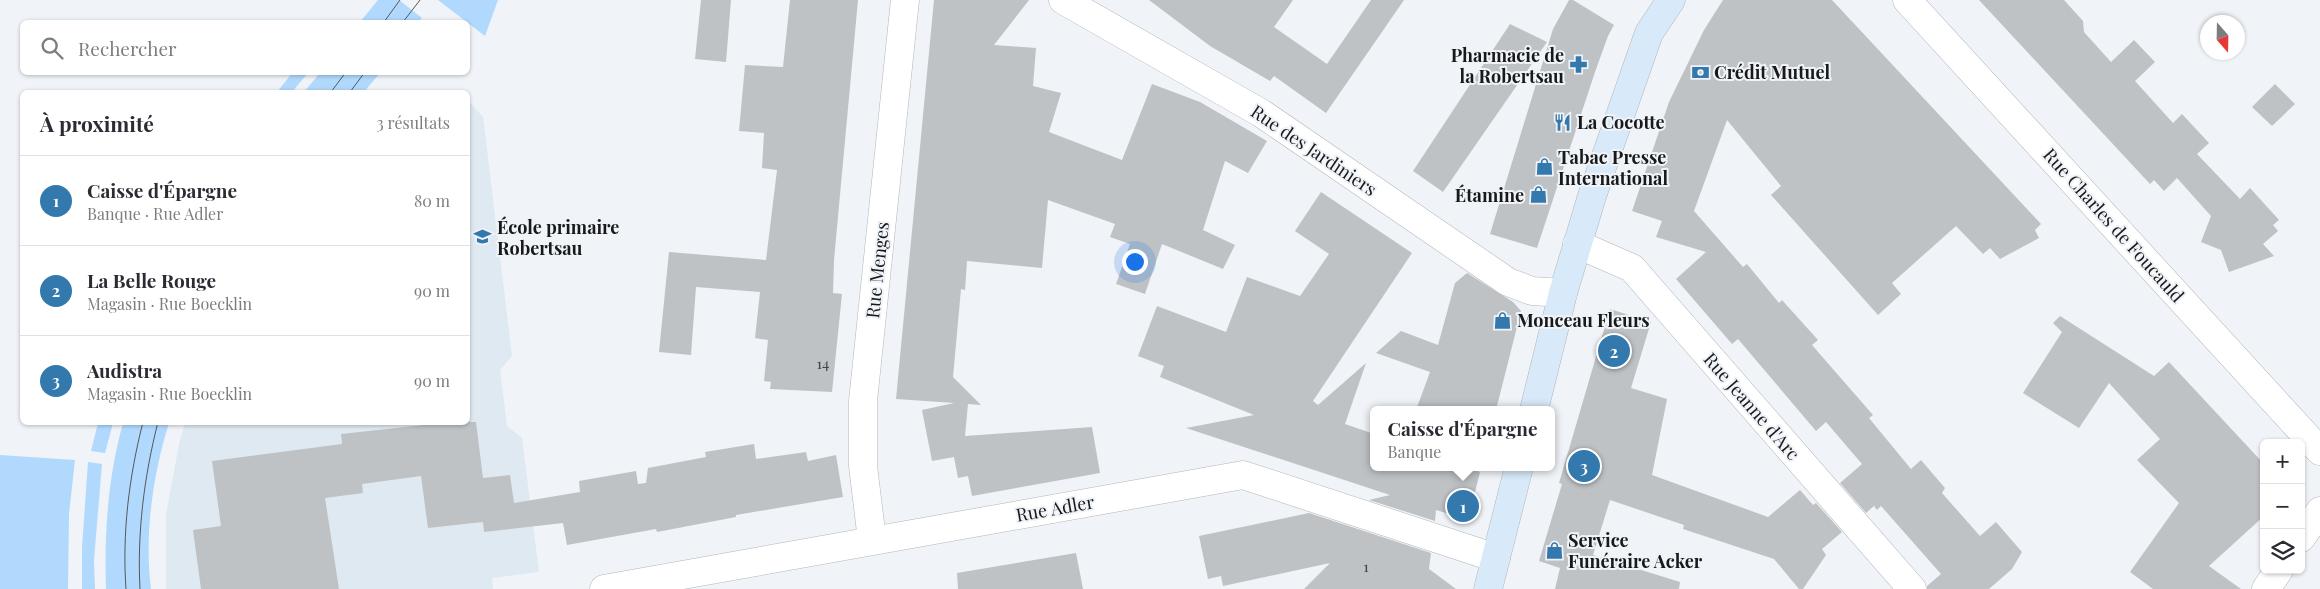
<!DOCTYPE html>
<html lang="fr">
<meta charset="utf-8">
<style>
body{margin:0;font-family:"Playfair Display",serif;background:#f2f2f3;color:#2b2b33}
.controls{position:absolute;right:15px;bottom:15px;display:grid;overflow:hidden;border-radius:8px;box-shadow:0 1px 4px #0004}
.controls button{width:45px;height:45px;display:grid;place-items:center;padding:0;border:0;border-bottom:1px solid #e1e1e2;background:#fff;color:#2b2b33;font:25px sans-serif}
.compass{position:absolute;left:2200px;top:15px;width:45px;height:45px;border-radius:50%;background:#fff;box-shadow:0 1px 4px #0004;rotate:160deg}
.you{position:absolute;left:1134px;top:261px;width:18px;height:18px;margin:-12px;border:4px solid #fff;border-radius:50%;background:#1a73e8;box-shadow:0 0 0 8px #1a73e833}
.badge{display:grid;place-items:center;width:32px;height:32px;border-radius:50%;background:#3479ae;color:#fff;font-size:16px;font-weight:700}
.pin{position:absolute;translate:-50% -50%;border:2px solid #fff;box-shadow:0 1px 5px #0006}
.popup{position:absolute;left:1370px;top:406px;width:185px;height:65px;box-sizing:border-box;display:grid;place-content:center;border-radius:8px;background:#fff;filter:drop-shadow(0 1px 4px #0005);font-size:16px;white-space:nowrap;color:#7c7c81}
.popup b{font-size:19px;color:#2b2b33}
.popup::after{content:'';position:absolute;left:50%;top:100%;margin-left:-10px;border:10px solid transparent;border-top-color:#fff}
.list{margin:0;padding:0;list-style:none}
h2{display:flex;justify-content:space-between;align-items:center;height:65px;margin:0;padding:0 20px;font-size:21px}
h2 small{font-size:16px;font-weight:400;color:#7c7c81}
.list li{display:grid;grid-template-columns:32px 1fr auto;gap:15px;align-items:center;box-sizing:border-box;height:90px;padding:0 20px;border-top:1px solid #e1e1e2}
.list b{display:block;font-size:19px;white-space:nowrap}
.list p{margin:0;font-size:16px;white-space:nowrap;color:#7c7c81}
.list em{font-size:16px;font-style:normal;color:#7c7c81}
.icon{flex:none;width:28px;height:28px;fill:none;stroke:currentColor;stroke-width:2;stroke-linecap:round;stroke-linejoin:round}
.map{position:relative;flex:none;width:2320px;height:589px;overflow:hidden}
.search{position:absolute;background:#fff;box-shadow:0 1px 4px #0004;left:20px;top:20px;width:450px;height:55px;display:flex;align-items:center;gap:12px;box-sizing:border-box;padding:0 18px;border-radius:8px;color:#7c7c81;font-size:19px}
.panel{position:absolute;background:#fff;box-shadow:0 1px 4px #0004;left:20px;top:90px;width:450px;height:335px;border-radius:8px}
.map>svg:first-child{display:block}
.built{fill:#dfe9f1}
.green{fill:#b1d9fd}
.building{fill:#bfc2c5}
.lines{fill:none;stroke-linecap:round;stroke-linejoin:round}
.street-casing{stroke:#b3b6b9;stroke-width:29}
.secondary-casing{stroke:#b3b6b9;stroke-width:29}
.street{stroke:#fff;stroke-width:28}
.secondary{stroke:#d8eafa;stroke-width:28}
.tram{stroke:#555759;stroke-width:1}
.labels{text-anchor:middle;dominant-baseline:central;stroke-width:4;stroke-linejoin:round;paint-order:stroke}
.number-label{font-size:15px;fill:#414345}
.poi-label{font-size:18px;font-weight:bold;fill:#17191a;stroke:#f0f3f7;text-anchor:start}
.street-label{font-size:18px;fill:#17191a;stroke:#f0f3f7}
</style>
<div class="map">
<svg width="2320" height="589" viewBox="0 0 2320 589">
<rect width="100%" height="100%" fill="#f0f3f7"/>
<!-- built -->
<polygon class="built" points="468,101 483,117 512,356 500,370 507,426 522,438 539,572 492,578 493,589 166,589 166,515 179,444 185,423 468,422"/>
<!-- green -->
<g class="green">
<polygon points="378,0 399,0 422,18 418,22 360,22"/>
<polygon points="438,0 498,0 485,36"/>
<polygon points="293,72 308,73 292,92 277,92"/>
<polygon points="320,73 320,72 380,73 364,92 304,92"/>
<polygon points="98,423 113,423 105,453 91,451"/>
<path d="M 123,423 L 169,423 C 153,474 144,535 151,589 L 106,589 C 104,533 108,477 123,423 Z"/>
<polygon points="0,455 75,460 69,514 68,589 0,589"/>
<polygon points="88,462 102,464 94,560 95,589 82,589 82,547"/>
</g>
<!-- building -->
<g class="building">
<polygon points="701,0 731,0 726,62 695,59"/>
<polygon points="790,0 858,0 834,260 833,293 842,294 832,392 770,389 771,382 764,381 768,340 755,338 760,292 696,287 691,355 659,352 669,252 766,260 777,170 762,168 764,133 739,131 745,65 783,67"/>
<polygon points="934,0 1029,0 994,45 1036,48 1033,86 1061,93 1049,132 1122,160 1152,84 1200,102 1267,141 1248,173 1225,161 1203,230 1235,245 1223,269 1162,244 1145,294 1116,284 1130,244 1110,237 1115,224 1048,200 1042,268 967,261 965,290 961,289 953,377 981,405 968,404 965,436 1092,427 1100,473 972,496 968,476 958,478 954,457 932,461 922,410 954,403 896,399"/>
<polygon points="1149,0 1293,0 1274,27 1327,64 1371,0 1404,0 1326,113 1274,76 1270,81 1210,46"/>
<polygon points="1569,0 1573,0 1614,25 1608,36 1595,72 1537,248 1490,234 1553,29"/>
<polygon points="1723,0 1832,0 2041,224 2035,230 2039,238 2000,259 1990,248 1983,254 1956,226 1892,283 1901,294 1878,315 1771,195 1781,186 1727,120 1694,211 1743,267 1747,264 1779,303 1782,300 1818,340 1812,345 1873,415 1869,418 1911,469 1921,460 1945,488 1942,493 1980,536 1996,522 2022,552 2012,569 1989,589 1927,589 1927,586 1941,574 1881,506 1877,510 1874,506 1866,513 1840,483 1862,464 1826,422 1816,431 1738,339 1732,344 1676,279 1706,252 1656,237 1662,221 1632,211 1669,102 1704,30"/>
<polygon points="1979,0 2064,0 2083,21 2084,32 2111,62 2134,40 2155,62 2135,81 2173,123 2182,114 2209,143 2197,154 2240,199 2250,188 2279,220 2273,225 2278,231 2263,244 2274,256 2229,272 2221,250 2201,242 2211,216 2177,178 2164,191 2154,180 2150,184"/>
<polygon points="1510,24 1547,42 1443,192 1413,171"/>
<polygon points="2275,84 2295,104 2272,126 2252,107"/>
<polygon points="1321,192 1412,253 1313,401 1318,405 1366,363 1345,424 1374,434 1374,467 1466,467 1480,472 1468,520 1436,510 1435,521 1369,500 1390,495 1186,428 1254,415 1160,377 1164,366 1138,356 1157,306 1226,332 1247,277 1300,296 1329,254 1295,231"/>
<polygon points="1467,273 1513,302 1521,311 1496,410 1416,410 1430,372 1376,353 1401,331 1438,345 1455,283"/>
<polygon points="1610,309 1651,322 1631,388 1667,399 1652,475 1768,517 1800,490 1813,505 1816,503 1842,532 1822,549 1826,555 1803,589 1799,589 1774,559 1683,529 1684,525 1610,500 1593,555 1680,582 1679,589 1555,589 1560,568 1539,561 1562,484 1559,483"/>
<polygon points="2060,316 2154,376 2169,362 2264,464 2264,516 2209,566 2241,589 2153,589 2130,572 2179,503 2137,460 2160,439 2109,383 2079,428 2023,393 2062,332 2053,323"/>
<polygon points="424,422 476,422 483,478 510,475 514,503 580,492 579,481 636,471 638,484 646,483 648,468 706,457 705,452 754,444 756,459 806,452 808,461 836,455 843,497 736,515 736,517 657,532 656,529 567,545 563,523 484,532 483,522 428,528 421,476 362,484 363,493 325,498 339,589 201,589 193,530 221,526 212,461 342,444 341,434 424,425"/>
<polygon points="1309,513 1431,553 1429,569 1456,589 1304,589 1330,563 1223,586 1221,576 1208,579 1199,536"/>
<polygon points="1076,553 1083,589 958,589 957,573"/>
</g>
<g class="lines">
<defs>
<g id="street">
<polyline points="1063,0 1261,113 1508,282 1532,291 1563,293"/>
<polyline points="1907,0 2320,451"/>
<polyline points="1577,244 1632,268 1912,589"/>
<polyline points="2301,538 2320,511"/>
<polyline points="872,540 863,466 863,401 905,0"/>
<polyline points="604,589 1243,475 1496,558"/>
<polyline points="2266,589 2279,570"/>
</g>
<g id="secondary">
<polyline points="1534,410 1563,293 1592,196 1649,33 1671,0"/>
<polyline points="1488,589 1519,467"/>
</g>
</defs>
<!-- street casing -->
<use href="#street" class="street-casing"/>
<!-- secondary casing -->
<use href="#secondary" class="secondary-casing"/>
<!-- street -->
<use href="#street" class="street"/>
<!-- secondary -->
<use href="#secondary" class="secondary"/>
<!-- tram -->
<g class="tram">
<polyline points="384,22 400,0"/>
<polyline points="403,22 420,0"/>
<polyline points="331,92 346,72"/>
<polyline points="350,92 365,72"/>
<path d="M 126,589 C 122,533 129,477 143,422"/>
<path d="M 140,589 C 137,533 144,477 158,422"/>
</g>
</g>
<!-- icons -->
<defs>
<symbol id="pharmacy-bare" viewBox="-9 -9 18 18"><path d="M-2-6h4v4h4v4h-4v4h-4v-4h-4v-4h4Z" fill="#3479ae" stroke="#f0f3f7" stroke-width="2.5" paint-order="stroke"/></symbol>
<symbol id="bank-bare" viewBox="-9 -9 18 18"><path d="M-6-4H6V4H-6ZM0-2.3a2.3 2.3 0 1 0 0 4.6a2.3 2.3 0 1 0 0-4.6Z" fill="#3479ae" stroke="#f0f3f7" stroke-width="2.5" paint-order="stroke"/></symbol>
<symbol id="restaurant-bare" viewBox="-9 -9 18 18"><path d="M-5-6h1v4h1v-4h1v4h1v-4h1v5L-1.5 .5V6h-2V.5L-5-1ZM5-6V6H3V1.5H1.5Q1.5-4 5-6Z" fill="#3479ae" stroke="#f0f3f7" stroke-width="2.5" paint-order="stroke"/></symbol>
<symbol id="shop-bare" viewBox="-9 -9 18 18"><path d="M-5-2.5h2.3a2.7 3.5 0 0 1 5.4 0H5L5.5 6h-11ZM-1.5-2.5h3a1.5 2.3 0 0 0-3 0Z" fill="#3479ae" stroke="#f0f3f7" stroke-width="2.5" paint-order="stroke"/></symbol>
<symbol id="school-bare" viewBox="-9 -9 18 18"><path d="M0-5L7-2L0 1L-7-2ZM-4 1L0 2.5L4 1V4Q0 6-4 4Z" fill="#3479ae" stroke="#f0f3f7" stroke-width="2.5" paint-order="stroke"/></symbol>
</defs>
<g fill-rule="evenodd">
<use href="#pharmacy-bare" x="1566" y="52" width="25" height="25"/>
<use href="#bank-bare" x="1688" y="60" width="25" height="25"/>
<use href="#restaurant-bare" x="1550" y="110" width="25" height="25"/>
<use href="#shop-bare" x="1532" y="154" width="25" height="25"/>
<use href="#shop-bare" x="1526" y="182" width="25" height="25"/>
<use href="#school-bare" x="470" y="224" width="25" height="25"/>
<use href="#shop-bare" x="1490" y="308" width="25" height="25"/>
<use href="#shop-bare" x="1542" y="538" width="25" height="25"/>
</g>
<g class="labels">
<!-- number labels -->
<g class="number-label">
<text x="823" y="363">14</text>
<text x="1366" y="566">1</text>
</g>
<!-- poi labels -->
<g class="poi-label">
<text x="1564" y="55" text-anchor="end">Pharmacie de<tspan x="1564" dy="21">la Robertsau</tspan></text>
<text x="1714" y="72">Crédit Mutuel</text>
<text x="1577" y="122">La Cocotte</text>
<text x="1558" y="157">Tabac Presse<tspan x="1558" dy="21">International</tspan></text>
<text x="1524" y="195" text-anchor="end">Étamine</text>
<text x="497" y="227">École primaire<tspan x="497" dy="21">Robertsau</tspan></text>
<text x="1517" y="320">Monceau Fleurs</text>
<text x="1568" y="540">Service<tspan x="1568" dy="21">Funéraire Acker</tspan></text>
</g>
<!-- street labels -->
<g class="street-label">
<text transform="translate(1314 150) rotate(34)">Rue des Jardiniers</text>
<text transform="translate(2114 225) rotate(48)">Rue Charles de Foucauld</text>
<text transform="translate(877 270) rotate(-84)">Rue Menges</text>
<text transform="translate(1752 406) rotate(49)">Rue Jeanne d'Arc</text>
<text transform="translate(1055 508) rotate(-10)">Rue Adler</text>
</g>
</g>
</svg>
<div class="controls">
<button>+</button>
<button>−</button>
<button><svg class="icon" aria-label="layers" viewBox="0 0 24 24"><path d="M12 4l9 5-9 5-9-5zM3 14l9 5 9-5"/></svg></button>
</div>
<svg class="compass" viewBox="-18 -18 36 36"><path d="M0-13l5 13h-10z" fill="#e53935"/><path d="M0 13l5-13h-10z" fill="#7c7c81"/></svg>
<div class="you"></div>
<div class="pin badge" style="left:1463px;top:506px">1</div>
<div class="popup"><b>Caisse d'Épargne</b>Banque</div>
<div class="pin badge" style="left:1614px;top:351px">2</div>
<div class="pin badge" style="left:1584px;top:466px">3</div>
<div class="search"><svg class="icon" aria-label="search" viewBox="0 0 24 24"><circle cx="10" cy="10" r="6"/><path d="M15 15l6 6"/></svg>Rechercher</div>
<section class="panel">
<h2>À proximité<small>3 résultats</small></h2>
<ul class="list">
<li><span class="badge">1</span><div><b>Caisse d'Épargne</b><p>Banque · Rue Adler</p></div><em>80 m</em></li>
<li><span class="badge">2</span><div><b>La Belle Rouge</b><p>Magasin · Rue Boecklin</p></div><em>90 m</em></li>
<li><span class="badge">3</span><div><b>Audistra</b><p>Magasin · Rue Boecklin</p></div><em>90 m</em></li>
</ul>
</section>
</div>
